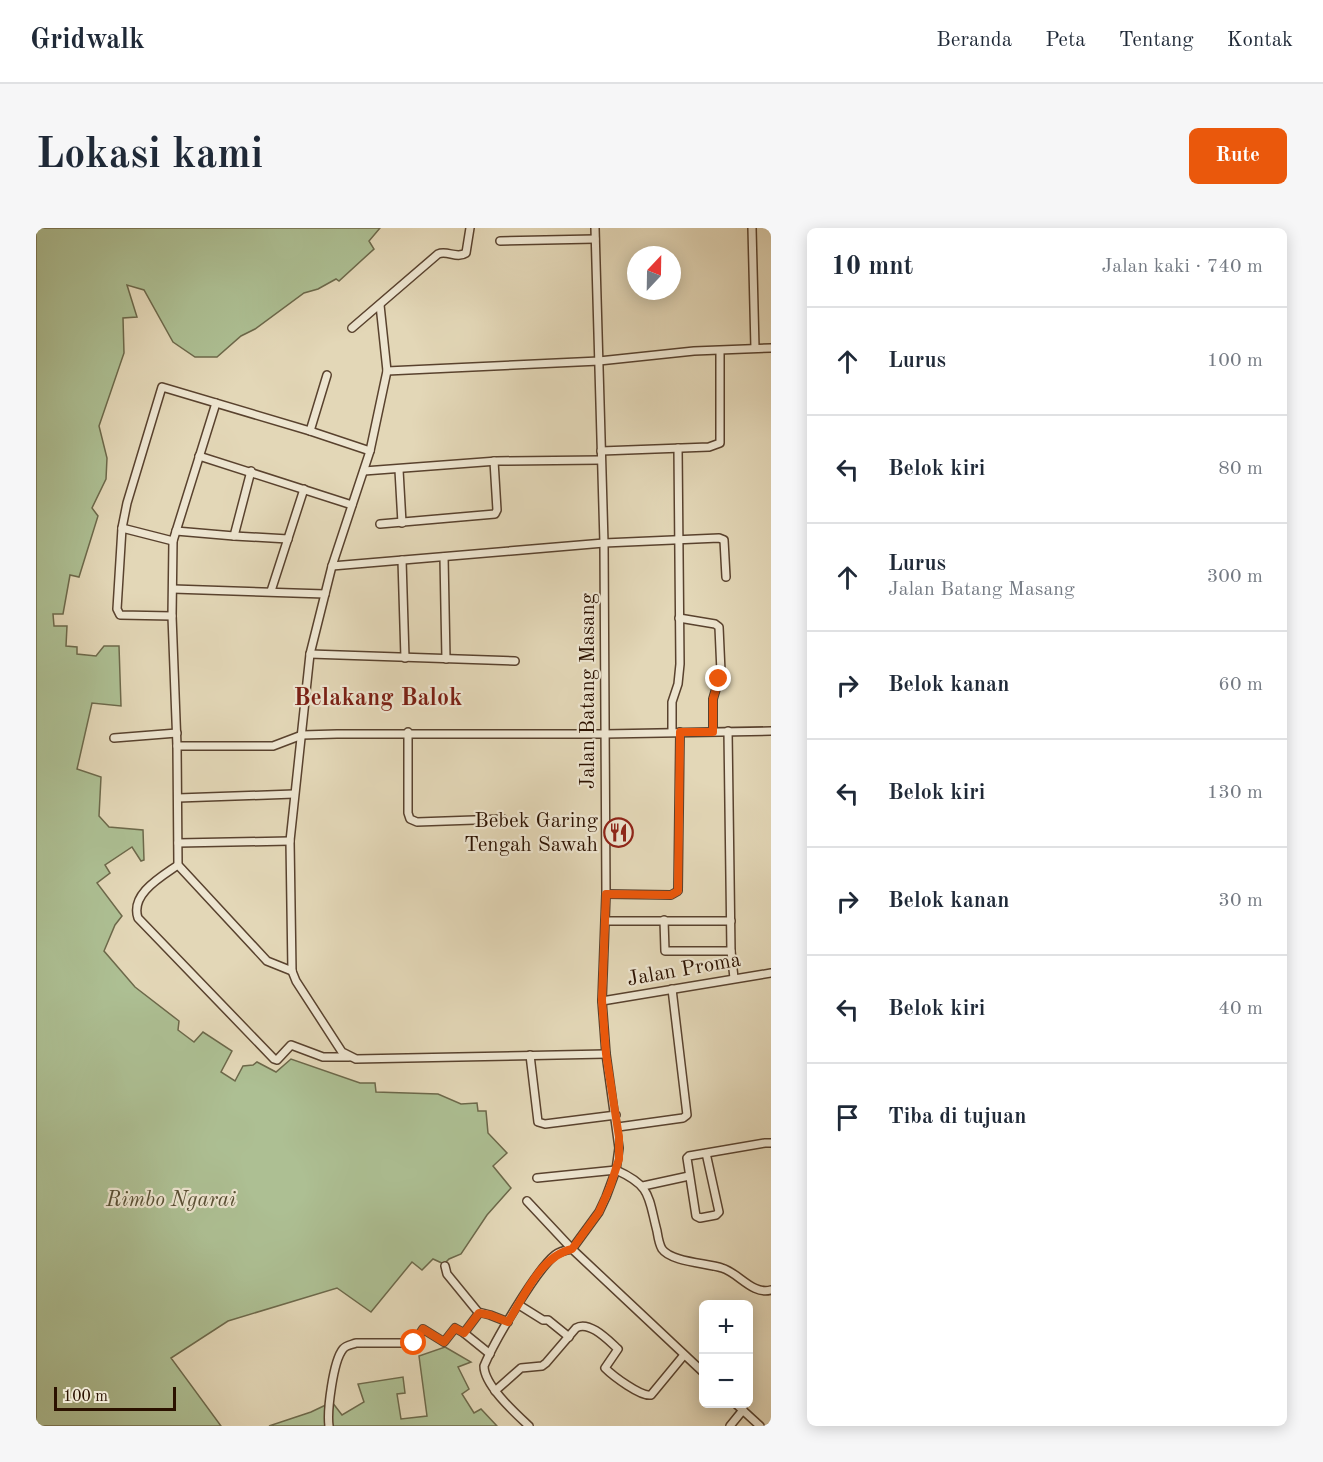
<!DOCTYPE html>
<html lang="id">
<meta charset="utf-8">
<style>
body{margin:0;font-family:"Old Standard TT",serif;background:#f6f6f7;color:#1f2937}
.controls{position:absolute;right:18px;bottom:18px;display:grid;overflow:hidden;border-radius:9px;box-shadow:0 3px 15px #0003}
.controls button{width:54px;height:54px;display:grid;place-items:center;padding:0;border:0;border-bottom:2px solid #e0e1e3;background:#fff;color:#1f2937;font:30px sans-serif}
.compass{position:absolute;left:591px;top:18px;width:54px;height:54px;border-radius:50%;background:#fff;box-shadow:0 3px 15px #0003;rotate:22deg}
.scale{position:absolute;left:18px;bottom:15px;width:122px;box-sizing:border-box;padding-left:6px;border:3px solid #2b1100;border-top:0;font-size:16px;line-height:21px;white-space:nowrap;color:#2b1100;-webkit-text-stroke:4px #ede5d0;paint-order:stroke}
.stop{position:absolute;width:18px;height:18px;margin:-14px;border:4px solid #ea580c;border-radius:50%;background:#fff}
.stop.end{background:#ea580c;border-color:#fff;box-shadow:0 2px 6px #0008}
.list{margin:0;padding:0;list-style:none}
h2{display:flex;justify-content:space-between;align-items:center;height:78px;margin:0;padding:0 24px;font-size:26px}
h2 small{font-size:20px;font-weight:400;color:#747a83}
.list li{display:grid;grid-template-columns:39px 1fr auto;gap:18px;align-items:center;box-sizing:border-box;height:108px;padding:0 24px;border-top:2px solid #e0e1e3}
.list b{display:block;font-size:22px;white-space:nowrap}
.list p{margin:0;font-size:20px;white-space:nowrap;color:#747a83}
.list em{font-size:20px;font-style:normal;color:#747a83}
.icon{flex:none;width:33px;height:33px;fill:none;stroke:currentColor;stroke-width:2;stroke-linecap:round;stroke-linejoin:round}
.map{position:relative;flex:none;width:735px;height:1198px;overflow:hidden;border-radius:9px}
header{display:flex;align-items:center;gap:36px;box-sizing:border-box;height:84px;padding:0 30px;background:#fff;border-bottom:2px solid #e0e1e3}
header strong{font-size:28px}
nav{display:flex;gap:33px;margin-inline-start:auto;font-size:21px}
.intro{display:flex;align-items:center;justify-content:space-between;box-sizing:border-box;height:144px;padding:0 36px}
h1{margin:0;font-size:42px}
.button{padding:15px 27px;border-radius:9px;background:#ea580c;color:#fff;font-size:21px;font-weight:700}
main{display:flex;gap:36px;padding:0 36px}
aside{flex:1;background:#fff;border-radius:9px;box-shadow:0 3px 15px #0003}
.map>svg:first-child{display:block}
.green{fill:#adbf93;stroke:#6c684a;stroke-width:1.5}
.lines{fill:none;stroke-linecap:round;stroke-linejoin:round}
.minor-casing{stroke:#59422e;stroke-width:10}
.minor{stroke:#ede5d0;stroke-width:7}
.route{stroke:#ea580c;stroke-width:8}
.labels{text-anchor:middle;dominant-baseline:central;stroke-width:4.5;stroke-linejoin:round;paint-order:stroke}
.street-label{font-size:21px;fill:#2b1100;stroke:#ede5d0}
.poi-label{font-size:21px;fill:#2b1100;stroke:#ede5d0;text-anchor:end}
.park-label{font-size:21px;font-style:italic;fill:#584e33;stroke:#ede5d0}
.quarter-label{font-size:24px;font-weight:bold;fill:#7a1f14;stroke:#ede5d0}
</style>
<header>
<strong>Gridwalk</strong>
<nav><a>Beranda</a><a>Peta</a><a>Tentang</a><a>Kontak</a></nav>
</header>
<div class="intro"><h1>Lokasi kami</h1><a class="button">Rute</a></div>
<main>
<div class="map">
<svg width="735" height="1198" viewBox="0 0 735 1198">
<rect width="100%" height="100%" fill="#e3d7b7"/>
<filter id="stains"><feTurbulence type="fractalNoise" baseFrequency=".00333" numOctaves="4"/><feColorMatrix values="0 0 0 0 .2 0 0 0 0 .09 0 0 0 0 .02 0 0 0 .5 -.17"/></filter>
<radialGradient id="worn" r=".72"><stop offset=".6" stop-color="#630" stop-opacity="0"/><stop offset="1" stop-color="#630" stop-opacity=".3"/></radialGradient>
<!-- green -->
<g class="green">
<polygon points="0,0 344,0 333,13 338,21 303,53 300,51 282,61 268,65 219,101 205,108 181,129 159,129 137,114 108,62 91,57 101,89 87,90 88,125 63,198 71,230 70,251 56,280 62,288 43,349 34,347 27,386 17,386 18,398 31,398 30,418 41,419 41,426 60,428 68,418 83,418 85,478 56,475 41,541 65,549 63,588 73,599 107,602 108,632 105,633 96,619 69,637 74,645 61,655 86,688 79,697 68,723 99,759 143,793 142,802 158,814 167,804 196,823 185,844 199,853 207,838 217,837 221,834 240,844 255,831 324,855 339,855 340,864 402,866 425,876 441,875 442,883 450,883 452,905 471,925 457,938 475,960 451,987 425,1026 413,1031 408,1036 397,1031 386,1042 376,1034 335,1084 301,1060 192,1093 135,1130 185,1198 0,1198"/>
<polygon points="409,1119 435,1134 422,1139 433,1161 426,1166 438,1185 445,1181 461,1198 233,1198 275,1184 296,1174 306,1187 328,1174 322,1156 367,1149 369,1165 361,1166 365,1191 391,1188 383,1128"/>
</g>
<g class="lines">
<defs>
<g id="minor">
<polyline points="716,0 719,120"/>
<polyline points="464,13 559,11"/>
<polyline points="344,77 351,143 334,223 296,338 274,426 254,613 256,743 260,753 306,824 320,831 570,826"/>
<path d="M 316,100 L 402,26 C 411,22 421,31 430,25 L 434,0"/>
<polyline points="351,143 563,133 658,123 735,120"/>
<polyline points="180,175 137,313 136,388 141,518 142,637 231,733 256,743"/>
<polyline points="274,203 291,147"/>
<polyline points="565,223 673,219 684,215 684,123"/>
<polyline points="163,228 316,277"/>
<polyline points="363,242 366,295"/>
<polyline points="328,243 461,233 565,232"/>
<polyline points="344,296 459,286 461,282 458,233"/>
<polyline points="86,300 137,313"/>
<polyline points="140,303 198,308 252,311"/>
<polyline points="198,308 215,243"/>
<polyline points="408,329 410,431"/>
<polyline points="366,332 369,430"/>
<polyline points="296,338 568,315 683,310 688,312 690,349"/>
<polyline points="137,361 289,366"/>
<polyline points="235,363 268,261"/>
<polyline points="136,388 84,387 81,381 86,300 91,275 126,159 274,203 334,223"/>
<polyline points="643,390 679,396 683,399 685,444 677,471 677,504"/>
<polyline points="274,426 479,433"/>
<polyline points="372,504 372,585 374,591 381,594 467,591"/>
<polyline points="636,504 636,474 642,456 644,436 642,220"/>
<polyline points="78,510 141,505"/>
<polyline points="141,518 237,518 266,507 301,506 568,506 735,503"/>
<polyline points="142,570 258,566"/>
<polyline points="142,615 254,613"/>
<path d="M 142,637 C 125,649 94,666 102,690 L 238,831 L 241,832 L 255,817 L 287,829 L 313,829"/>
<polyline points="570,666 635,667 642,663 644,504"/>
<polyline points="628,692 629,723 695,723 692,503"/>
<polyline points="569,693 695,693"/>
<polyline points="695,723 698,750"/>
<polyline points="566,773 735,745"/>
<polyline points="494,827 502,894 509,896 580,887"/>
<polyline points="582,899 647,890 651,887 636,761"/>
<polyline points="670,925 683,984 680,987 664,990 660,988 651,930 653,928 729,915 735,915"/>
<path d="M 501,950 L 580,942 C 616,958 612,969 621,1003 C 622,1009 623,1016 626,1021 C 635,1034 671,1035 686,1040 C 703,1045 716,1067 735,1062"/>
<polyline points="607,958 653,948"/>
<polyline points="491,973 536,1021 563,984 570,969 580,942 583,920 570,826 566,773 570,666 568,315 559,0"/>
<polyline points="409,1038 411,1046 442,1084 454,1087 472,1094"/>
<polyline points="483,1077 507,1092 512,1092 533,1109"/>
<polyline points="428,1105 454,1126"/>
<path d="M 459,1163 L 485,1140 L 506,1138 L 510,1135 L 540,1100 C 553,1092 572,1112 582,1121 L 569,1140 C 577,1148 605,1169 615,1167 L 648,1127"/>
<polyline points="700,1176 724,1198"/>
<path d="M 293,1198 C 291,1183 297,1133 307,1121 C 310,1117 315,1117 320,1115 L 378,1115 L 387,1101 L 408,1114 L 419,1100 L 428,1105 L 443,1085"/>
<path d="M 493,1198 C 479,1185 448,1157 448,1138 C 458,1114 500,1042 519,1027 C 524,1023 530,1022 536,1021 L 668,1145"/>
<polyline points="694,1198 707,1182"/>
</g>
</defs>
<!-- minor casing -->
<use href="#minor" class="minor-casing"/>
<!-- minor -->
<use href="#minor" class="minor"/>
</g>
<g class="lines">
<!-- route -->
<path class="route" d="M 378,1115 L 387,1101 L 408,1114 L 419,1100 L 428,1105 L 443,1085 L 454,1087 L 472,1094 C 488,1069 504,1028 536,1021 L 563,984 L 574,959 L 583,931 L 583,909 L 570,826 L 566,772 L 570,666 L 635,667 L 642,663 L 644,504 L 677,504 L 677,471 L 683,451"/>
</g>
<!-- icons -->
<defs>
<symbol id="restaurant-ring" viewBox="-11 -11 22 22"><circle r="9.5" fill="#ede5d0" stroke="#8f2418" stroke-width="1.5"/><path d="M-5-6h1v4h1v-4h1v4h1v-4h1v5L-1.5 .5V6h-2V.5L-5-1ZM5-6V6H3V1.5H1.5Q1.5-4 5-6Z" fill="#8f2418"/></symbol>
</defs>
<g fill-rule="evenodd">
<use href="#restaurant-ring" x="566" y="588" width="33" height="33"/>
</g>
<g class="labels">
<!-- street labels -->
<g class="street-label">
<text transform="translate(552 463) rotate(-90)">Jalan Batang Masang</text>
<text transform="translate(648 742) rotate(-10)">Jalan Proma</text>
</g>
<!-- poi labels -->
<g class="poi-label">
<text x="562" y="593">Bebek Garing<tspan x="562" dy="24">Tengah Sawah</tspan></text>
</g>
<!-- park labels -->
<g class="park-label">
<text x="135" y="972">Rimbo Ngarai</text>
</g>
<!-- quarter labels -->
<g class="quarter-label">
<text x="342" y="471">Belakang Balok</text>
</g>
</g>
<rect width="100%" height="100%" filter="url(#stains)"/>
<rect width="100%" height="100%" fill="url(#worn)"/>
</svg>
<div class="controls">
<button>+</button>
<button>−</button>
</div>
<svg class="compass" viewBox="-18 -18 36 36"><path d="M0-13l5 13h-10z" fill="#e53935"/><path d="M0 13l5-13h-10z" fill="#747a83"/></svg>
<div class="scale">100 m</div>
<div class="stop" style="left:378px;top:1115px"></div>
<div class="stop end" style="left:683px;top:451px"></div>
</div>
<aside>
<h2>10 mnt<small>Jalan kaki · 740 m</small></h2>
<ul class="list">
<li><svg class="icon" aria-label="ahead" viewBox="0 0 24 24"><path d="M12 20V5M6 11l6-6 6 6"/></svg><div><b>Lurus</b></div><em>100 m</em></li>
<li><svg class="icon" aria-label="left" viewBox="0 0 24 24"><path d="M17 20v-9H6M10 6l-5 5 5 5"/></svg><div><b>Belok kiri</b></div><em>80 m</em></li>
<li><svg class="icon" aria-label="ahead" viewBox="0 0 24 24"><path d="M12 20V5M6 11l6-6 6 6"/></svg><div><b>Lurus</b><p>Jalan Batang Masang</p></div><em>300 m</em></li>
<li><svg class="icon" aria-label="right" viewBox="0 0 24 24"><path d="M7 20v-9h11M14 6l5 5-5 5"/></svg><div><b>Belok kanan</b></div><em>60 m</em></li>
<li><svg class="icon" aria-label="left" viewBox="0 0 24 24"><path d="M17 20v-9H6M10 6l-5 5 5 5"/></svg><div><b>Belok kiri</b></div><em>130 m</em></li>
<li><svg class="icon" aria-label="right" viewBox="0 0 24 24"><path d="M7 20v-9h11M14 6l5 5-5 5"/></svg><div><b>Belok kanan</b></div><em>30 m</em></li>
<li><svg class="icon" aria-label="left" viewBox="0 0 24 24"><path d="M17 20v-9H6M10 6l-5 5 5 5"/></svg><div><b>Belok kiri</b></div><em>40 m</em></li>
<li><svg class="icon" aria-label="arrive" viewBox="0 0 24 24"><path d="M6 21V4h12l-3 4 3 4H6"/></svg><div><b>Tiba di tujuan</b></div></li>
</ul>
</aside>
</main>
